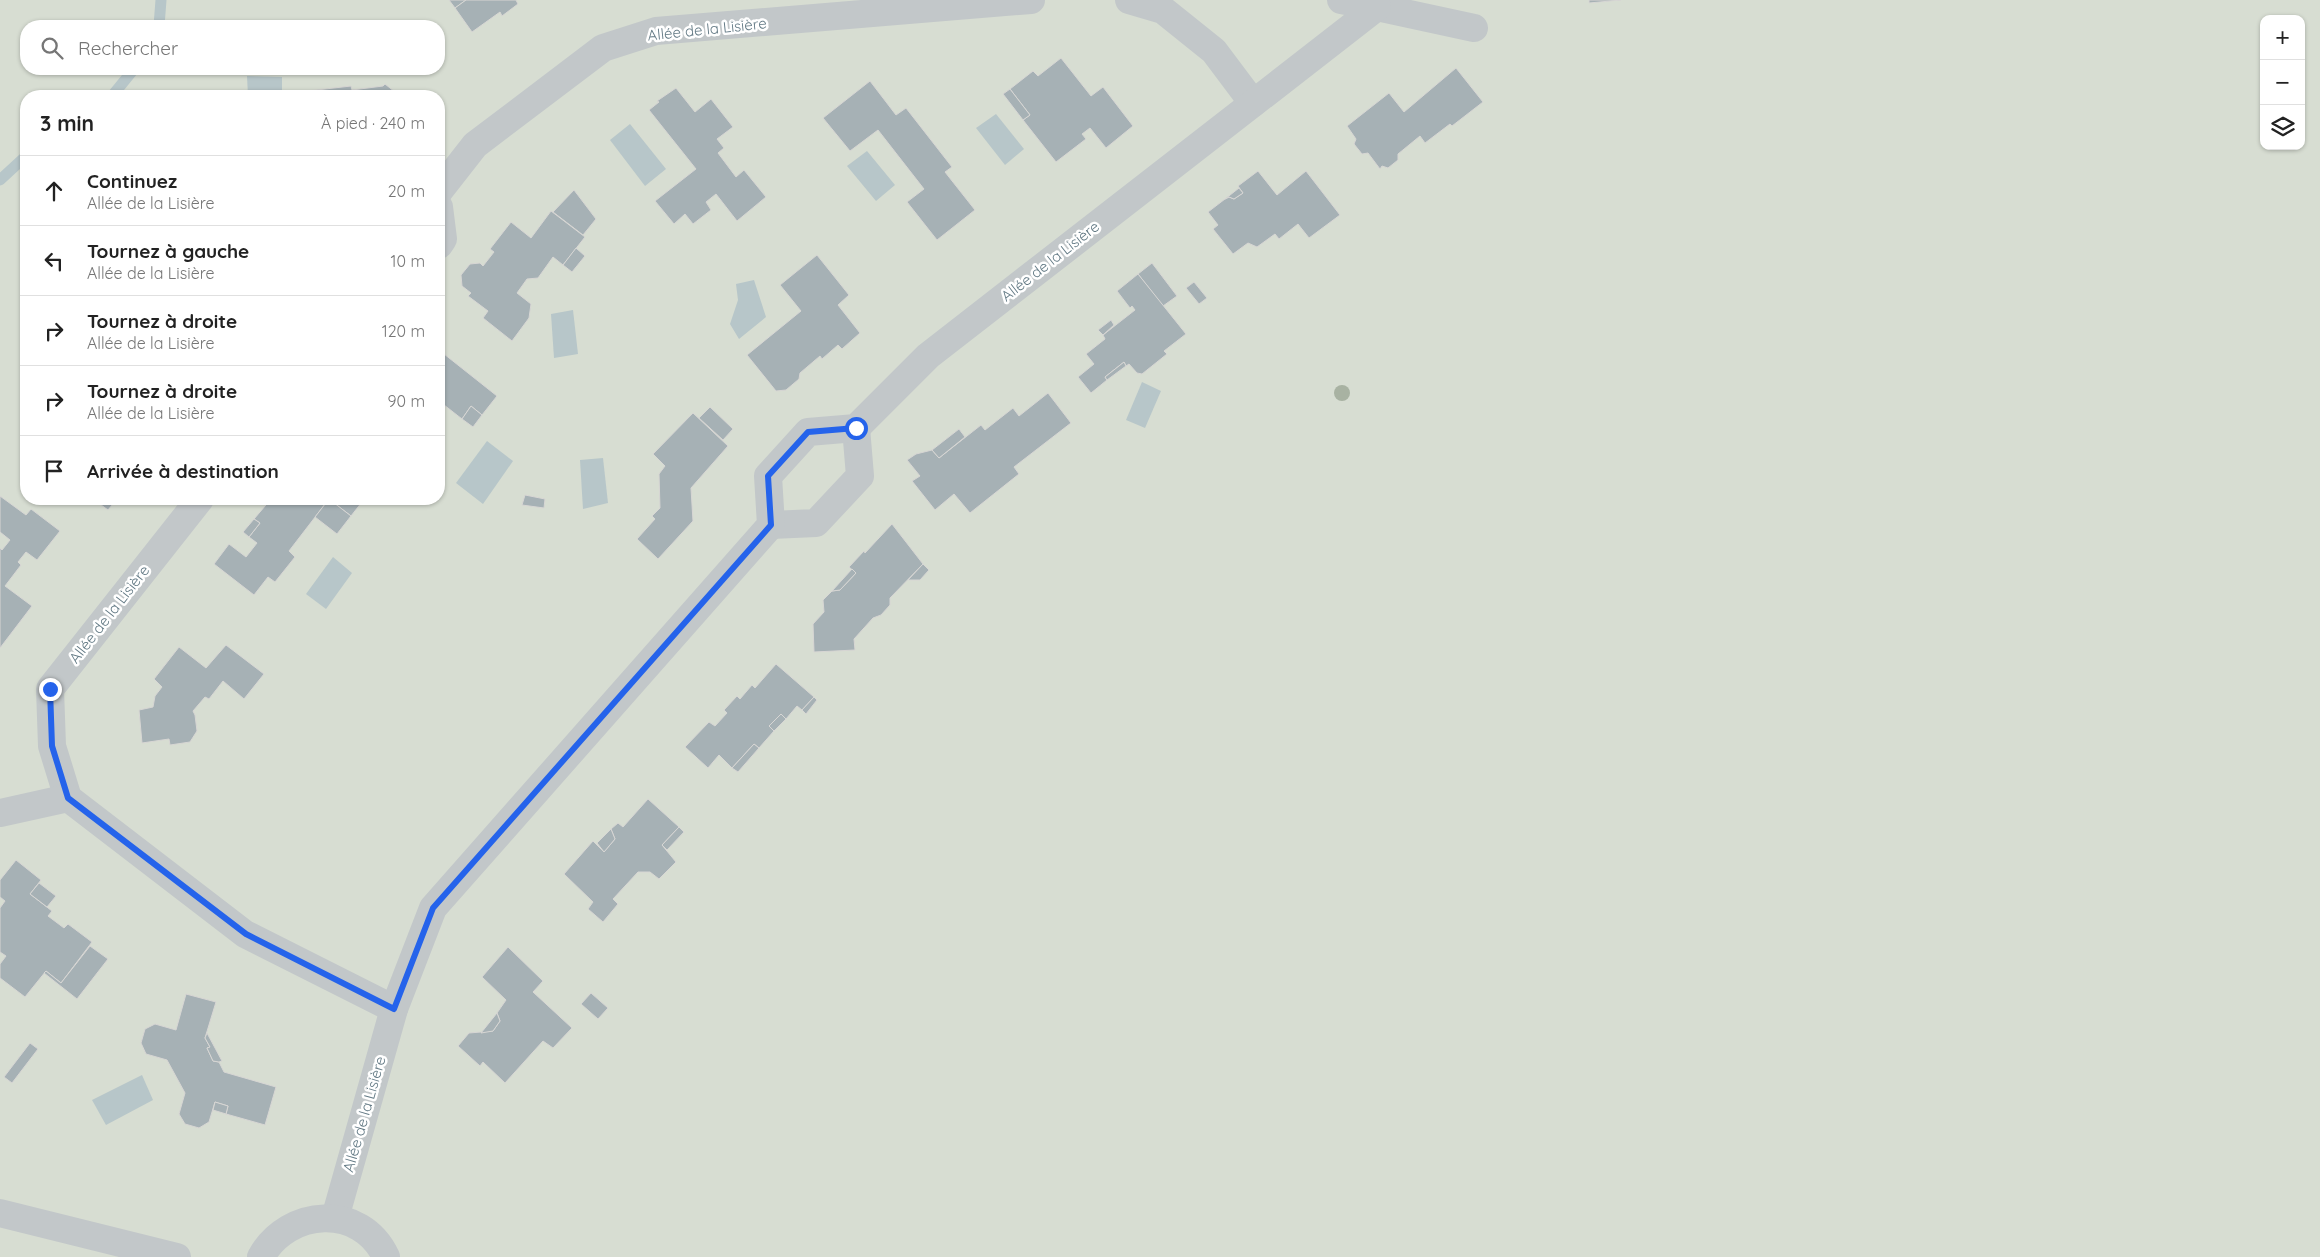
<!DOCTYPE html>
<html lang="fr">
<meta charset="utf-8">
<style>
body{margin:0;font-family:Quicksand,sans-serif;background:#f6f6f6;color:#222}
.controls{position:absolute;right:15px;top:15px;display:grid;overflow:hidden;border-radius:10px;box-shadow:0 1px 4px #0004}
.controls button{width:45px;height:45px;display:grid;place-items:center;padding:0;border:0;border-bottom:1px solid #e0e0e0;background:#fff;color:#222;font:25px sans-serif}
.stop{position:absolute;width:15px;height:15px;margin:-11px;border:4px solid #2563eb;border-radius:50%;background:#fff}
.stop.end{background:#2563eb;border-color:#fff;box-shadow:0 1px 5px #0008}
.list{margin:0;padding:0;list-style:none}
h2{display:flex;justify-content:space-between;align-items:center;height:65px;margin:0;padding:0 20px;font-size:21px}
h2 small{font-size:16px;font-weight:400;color:#767676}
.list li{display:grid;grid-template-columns:32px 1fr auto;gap:15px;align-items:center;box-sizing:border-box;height:70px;padding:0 20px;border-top:1px solid #e0e0e0}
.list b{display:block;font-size:19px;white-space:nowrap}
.list p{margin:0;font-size:16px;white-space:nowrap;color:#767676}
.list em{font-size:16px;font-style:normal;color:#767676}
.icon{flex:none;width:28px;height:28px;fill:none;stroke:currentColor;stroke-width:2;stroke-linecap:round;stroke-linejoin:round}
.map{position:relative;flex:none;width:2320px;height:1257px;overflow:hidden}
.search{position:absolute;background:#fff;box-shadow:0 1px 4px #0004;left:20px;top:20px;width:425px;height:55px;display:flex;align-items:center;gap:12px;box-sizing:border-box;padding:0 18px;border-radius:20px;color:#767676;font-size:19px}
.panel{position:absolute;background:#fff;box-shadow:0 1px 4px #0004;left:20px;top:90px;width:425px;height:415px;border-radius:20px}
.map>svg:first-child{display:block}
.green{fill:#d7ddd2;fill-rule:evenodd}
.water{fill:#b7c6c9}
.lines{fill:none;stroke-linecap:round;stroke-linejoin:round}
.stream{stroke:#b7c6c9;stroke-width:11}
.building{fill:#a6b1b5;stroke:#d7d6d4}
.minor{stroke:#c2c7c9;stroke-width:28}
.tree{fill:#a8b2a2}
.route{stroke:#2563eb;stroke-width:6}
.labels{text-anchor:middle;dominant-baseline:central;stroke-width:5;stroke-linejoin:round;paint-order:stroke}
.street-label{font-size:15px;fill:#627984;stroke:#fff}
</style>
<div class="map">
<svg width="2320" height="1257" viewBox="0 0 2320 1257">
<rect width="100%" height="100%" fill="#f5f5f1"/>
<!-- green -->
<path class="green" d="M 0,0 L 2320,0 L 2320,1257 L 0,1257 ZM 2264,19 L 2301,19 L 2301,146 L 2264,146 ZM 26,26 L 439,26 L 439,69 L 26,69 ZM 26,96 L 439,96 L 439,499 L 26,499 Z"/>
<!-- water -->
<g class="water">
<polygon points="247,76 282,77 282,96 248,96"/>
<polygon points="996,114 1024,149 1005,165 976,128"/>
<polygon points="630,124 666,169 645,186 610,140"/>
<polygon points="867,151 895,185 876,201 847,166"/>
<polygon points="754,280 766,317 739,339 730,324 738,300 736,284"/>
<polygon points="573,310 578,354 554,358 551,314"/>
<polygon points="1142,382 1161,391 1145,428 1126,420"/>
<polygon points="487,441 513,461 483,504 456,483"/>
<polygon points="603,458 608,503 583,509 580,460"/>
<polygon points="333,557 352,573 326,609 306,594"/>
<polygon points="142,1075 153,1100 106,1125 92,1100"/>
</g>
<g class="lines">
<!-- stream -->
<g class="stream">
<polyline points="159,26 161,0"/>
<polyline points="112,96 134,69"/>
<polyline points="0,180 26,156"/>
</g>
</g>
<!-- building -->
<g class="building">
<polygon points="449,0 466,0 455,8"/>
<polygon points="466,0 516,0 518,4 502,16 500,12 472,32 455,8"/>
<polygon points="1589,0 1621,0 1589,3"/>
<polygon points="1061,58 1091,96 1103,87 1133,126 1106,148 1090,128 1082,134 1086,139 1056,162 1023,120 1030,115 1010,89 1033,71 1038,76"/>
<polygon points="1456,68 1483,102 1452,126 1450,124 1425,143 1420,136 1398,154 1398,160 1388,168 1382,166 1380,169 1368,153 1362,154 1354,144 1356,139 1347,126 1389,93 1404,112"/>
<polygon points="870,81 896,115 906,108 952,167 945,172 975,210 937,240 907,202 924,189 878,130 850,151 823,118"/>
<polygon points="385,84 400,96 309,96 308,91 351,86 352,90 383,86"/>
<polygon points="676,88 695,112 711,99 733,127 717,139 724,148 718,153 736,177 744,170 766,197 737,221 716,194 706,202 711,210 693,224 685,214 674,224 655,201 696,169 649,110 659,102 657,101"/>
<polygon points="1010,89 1030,115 1023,120 1003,94"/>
<polygon points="1258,171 1277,195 1306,171 1340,215 1309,238 1298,224 1279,239 1275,234 1257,247 1248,243 1233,254 1213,229 1218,225 1208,212 1225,199 1229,197 1234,199 1243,193 1238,186"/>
<polygon points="1239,188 1243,193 1234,199 1229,197 1225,199"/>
<polygon points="574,190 596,219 583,235 553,212"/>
<polygon points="551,211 585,237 563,265 553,257 538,278 527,279 517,293 531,304 529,318 512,341 483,318 488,311 468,296 471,293 462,286 461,275 470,264 480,263 483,266 494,252 490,249 511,222 531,238"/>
<polygon points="576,248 585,256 572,272 563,265"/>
<polygon points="817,255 849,295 838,305 860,333 842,349 838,345 822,359 820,356 800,373 799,379 786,390 776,391 747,355 801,311 780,285"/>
<polygon points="1152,263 1177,296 1163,306 1138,274"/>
<polygon points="1138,274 1186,334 1164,351 1167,354 1142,374 1137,373 1129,364 1126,366 1124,362 1105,377 1107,380 1091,393 1078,377 1094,364 1086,354 1105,339 1103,335 1135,310 1132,306 1130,308 1117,291"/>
<polygon points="1194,282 1207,298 1199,304 1186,288"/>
<polygon points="1111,320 1114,325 1103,335 1098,330"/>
<polygon points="439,350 497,396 482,415 471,406 462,419 439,401"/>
<polygon points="1124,362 1126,366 1107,380 1105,377"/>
<polygon points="1048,393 1071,423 1014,467 1019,474 970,513 954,494 935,510 912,481 920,476 907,460 916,454 932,450 939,458 981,425 985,430 1013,408 1019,416"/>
<polygon points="471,406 482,415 473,427 462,419"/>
<polygon points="710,407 733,429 723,440 699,418"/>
<polygon points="693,413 728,446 691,488 693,521 658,559 637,539 655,519 652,516 660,508 659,474 665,466 653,454"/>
<polygon points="959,429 965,437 939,458 932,450"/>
<polygon points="439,463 445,468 439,476"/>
<polygon points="525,495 545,499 544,508 522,505"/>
<polygon points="0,496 26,515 31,509 60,531 37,560 26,552 18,562 21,565 5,586 32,606 0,648 0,548 2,550 10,540 0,532"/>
<polygon points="93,499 117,499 108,510"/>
<polygon points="271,499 329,499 289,551 295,557 275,582 268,577 254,595 214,564 229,544 246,557 257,543 249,537 260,523 254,519"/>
<polygon points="329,499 358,499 362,502 351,516"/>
<polygon points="329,499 351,516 337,534 315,517"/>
<polygon points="254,519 260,523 249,537 243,532"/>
<polygon points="892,524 923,564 890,598 890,605 881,615 873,618 854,639 855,650 814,652 813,624 824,612 823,600 832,591 840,590 856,573 849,567 864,551 865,553"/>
<polygon points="923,564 929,570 920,580 908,580"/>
<polygon points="852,569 856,573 840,590 832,591"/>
<polygon points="226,645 264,674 244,699 223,681 209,699 205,697 193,711 195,715 197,731 190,742 170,745 169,739 142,743 139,710 153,707 155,696 162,687 154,679 179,647 206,668"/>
<polygon points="776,664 814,697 802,710 797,706 786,719 781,714 769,726 774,731 759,748 754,744 732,768 719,755 708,768 685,747 709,722 715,726 727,713 724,710 737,696 740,699 752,685 755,688"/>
<polygon points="814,697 817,700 806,714 802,710"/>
<polygon points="781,714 786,719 774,731 769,726"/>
<polygon points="754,744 759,748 738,772 732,768"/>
<polygon points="648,799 679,827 662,845 676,862 659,879 650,872 638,872 613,899 618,904 603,922 588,909 593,902 564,874 593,841 604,852 615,839 611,829 618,823 623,827"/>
<polygon points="679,827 684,832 667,850 662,845"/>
<polygon points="611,829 615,839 604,852 597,843"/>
<polygon points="16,860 41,880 30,894 52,911 48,916 64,928 68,924 92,942 61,983 46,971 25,997 0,978 0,964 6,956 0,952 0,908 5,901 0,897 0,880"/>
<polygon points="39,883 56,896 47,907 30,894"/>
<polygon points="90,946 108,959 77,999 44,973 46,971 61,983"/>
<polygon points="508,947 543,981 533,992 572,1028 553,1048 543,1041 505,1083 483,1062 480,1066 458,1046 469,1033 493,1031 500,1021 497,1013 506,1000 482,977"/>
<polygon points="591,993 608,1008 598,1019 581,1004"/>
<polygon points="186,994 216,1002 205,1038 210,1047 207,1048 213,1061 219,1062 224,1072 276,1087 265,1125 226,1114 228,1106 215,1102 209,1122 199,1128 185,1124 179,1114 185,1093 167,1060 146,1054 141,1043 145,1029 155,1024 176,1030"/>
<polygon points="497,1013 500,1021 493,1031 481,1033"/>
<polygon points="207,1033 222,1061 219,1062 213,1061 207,1048 210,1047 205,1038"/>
<polygon points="30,1043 38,1049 12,1083 4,1077"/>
<polygon points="215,1102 228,1106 226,1114 213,1110"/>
</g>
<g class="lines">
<!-- minor -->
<g class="minor">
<polyline points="1129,0 1163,10 1214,51 1253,103"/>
<polyline points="1377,7 1474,28"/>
<polyline points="439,191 475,145 603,48 656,31 1031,0"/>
<polyline points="439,207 443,239 439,245"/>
<polyline points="200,499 50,689 52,746 68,798 245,934 394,1009"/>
<polyline points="771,525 816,523 860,476 856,428"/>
<polyline points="0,813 68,798"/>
<polyline points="0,1213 177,1257"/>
<polyline points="335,1218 394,1009 433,908 771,525 768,476 808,432 856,428 928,356 1377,7 1341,0"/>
<path d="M 261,1257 C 288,1208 361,1203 386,1257"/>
</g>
</g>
<!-- trees -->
<circle class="tree" cx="1342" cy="393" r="8"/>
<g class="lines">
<!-- route -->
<polyline class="route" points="50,689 52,746 68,798 246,934 394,1009 433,908 771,525 768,476 808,432 856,428"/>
</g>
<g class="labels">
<!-- street labels -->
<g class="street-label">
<text transform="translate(707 29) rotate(-6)">Allée de la Lisière</text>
<text transform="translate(1050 261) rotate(-38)">Allée de la Lisière</text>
<text transform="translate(109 614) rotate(-52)">Allée de la Lisière</text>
<text transform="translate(364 1114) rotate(-74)">Allée de la Lisière</text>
</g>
</g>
</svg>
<div class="controls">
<button>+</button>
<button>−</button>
<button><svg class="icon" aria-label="layers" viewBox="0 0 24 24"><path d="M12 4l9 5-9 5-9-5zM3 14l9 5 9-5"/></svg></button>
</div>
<div class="stop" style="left:856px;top:428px"></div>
<div class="stop end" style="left:50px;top:689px"></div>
<div class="search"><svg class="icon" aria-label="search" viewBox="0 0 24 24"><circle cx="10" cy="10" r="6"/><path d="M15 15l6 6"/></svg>Rechercher</div>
<section class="panel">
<h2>3 min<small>À pied · 240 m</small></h2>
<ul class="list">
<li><svg class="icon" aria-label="ahead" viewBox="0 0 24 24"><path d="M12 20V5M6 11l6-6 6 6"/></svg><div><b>Continuez</b><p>Allée de la Lisière</p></div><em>20 m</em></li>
<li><svg class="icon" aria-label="left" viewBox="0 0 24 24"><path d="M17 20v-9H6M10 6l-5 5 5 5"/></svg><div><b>Tournez à gauche</b><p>Allée de la Lisière</p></div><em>10 m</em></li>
<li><svg class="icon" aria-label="right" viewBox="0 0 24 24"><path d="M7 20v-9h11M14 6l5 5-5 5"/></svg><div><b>Tournez à droite</b><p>Allée de la Lisière</p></div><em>120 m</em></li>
<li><svg class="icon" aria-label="right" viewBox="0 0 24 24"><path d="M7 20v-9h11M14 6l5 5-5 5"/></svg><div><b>Tournez à droite</b><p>Allée de la Lisière</p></div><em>90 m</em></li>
<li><svg class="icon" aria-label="arrive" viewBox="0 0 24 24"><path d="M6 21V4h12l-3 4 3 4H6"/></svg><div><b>Arrivée à destination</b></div></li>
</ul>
</section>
</div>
